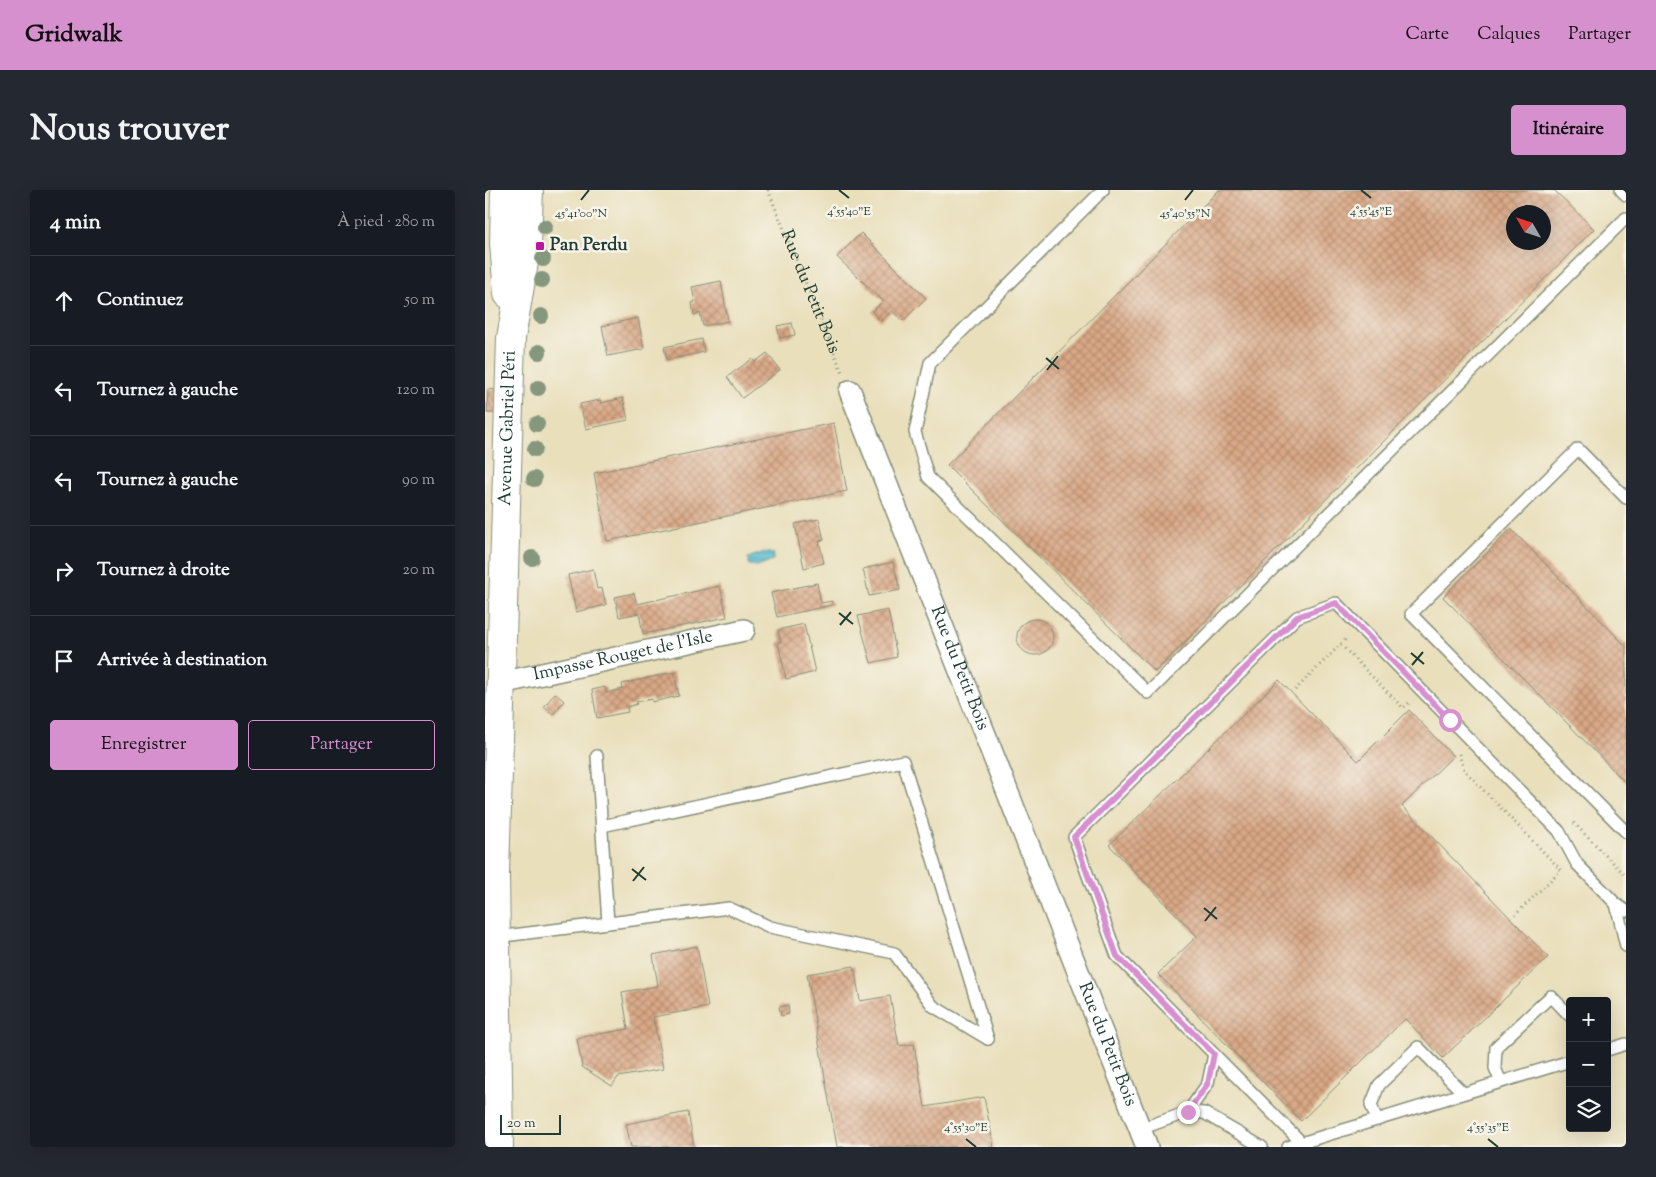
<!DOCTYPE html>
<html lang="fr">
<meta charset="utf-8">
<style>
body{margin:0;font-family:"Sorts Mill Goudy",serif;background:#242831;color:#f1f3f6}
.controls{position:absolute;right:15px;bottom:15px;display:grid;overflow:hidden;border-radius:5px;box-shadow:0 5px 20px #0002}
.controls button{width:45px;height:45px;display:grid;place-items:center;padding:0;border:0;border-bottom:1px solid #363941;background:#171b24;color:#f1f3f6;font:25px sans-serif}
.compass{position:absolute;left:1021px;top:15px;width:45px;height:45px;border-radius:50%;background:#171b24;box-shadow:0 5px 20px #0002;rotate:309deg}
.scale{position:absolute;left:15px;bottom:12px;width:61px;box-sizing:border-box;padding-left:5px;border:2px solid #1f3d34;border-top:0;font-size:14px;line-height:18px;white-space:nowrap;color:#1f3d34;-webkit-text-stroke:4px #f7f3e8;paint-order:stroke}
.stop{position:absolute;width:15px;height:15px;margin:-11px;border:4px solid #d690ce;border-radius:50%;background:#fff}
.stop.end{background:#d690ce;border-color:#fff;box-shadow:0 1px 5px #0008}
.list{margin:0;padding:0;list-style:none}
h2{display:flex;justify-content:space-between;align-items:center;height:65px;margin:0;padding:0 20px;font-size:21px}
h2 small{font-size:16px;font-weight:400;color:#9ea1a6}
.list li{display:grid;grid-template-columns:32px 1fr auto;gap:15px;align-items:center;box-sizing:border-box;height:90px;padding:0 20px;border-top:1px solid #363941}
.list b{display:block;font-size:19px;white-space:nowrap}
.list em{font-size:16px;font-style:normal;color:#9ea1a6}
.actions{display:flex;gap:10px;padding:15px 20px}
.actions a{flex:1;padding:11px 0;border:1px solid #d690ce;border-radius:5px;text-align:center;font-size:18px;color:#d690ce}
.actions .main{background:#d690ce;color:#111}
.icon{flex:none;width:28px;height:28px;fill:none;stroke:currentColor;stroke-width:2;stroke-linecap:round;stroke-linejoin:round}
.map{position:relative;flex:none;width:1141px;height:957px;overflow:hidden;border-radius:5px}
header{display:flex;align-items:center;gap:30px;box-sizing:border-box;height:70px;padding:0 25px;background:#d690ce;color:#111}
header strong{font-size:24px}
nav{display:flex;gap:28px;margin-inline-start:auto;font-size:18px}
.intro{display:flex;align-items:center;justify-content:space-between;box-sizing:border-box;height:120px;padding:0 30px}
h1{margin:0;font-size:35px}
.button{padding:12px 22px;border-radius:5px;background:#d690ce;color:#111;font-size:18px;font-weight:700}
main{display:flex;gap:30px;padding:0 30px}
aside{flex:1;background:#171b24;border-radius:5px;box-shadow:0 5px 20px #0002}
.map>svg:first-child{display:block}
.water{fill:url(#water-rules);stroke:#387c80}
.building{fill:url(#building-cross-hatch);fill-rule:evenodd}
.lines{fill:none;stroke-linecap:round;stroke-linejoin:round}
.service-casing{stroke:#848e78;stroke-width:14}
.minor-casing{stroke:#848e78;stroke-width:24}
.secondary-casing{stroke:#848e78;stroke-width:30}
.path{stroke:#848e78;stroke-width:3;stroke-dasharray:1 4;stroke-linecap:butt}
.service{stroke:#fff;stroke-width:11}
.minor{stroke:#fff;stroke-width:21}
.secondary{stroke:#fff;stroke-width:28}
.tree{fill:#85977c}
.route{stroke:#d690ce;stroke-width:6}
.ticks{fill:none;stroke:#1f3d34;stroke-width:2}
.poi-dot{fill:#b5179e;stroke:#f7f3e8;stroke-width:2}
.labels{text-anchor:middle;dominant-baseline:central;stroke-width:5;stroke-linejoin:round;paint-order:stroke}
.poi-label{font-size:18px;font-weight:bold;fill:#1f3d34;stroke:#f7f3e8;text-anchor:start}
.street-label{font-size:18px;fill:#1f3d34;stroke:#f7f3e8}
.ticks-label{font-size:12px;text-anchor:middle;fill:#1f3d34;stroke:#f7f3e8;stroke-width:5;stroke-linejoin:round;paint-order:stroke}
</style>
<header>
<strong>Gridwalk</strong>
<nav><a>Carte</a><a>Calques</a><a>Partager</a></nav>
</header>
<div class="intro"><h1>Nous trouver</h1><a class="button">Itinéraire</a></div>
<main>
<aside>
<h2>4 min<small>À pied · 280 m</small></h2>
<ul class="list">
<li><svg class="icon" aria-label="ahead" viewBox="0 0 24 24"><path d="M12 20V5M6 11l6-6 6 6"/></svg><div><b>Continuez</b></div><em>50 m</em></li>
<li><svg class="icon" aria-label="left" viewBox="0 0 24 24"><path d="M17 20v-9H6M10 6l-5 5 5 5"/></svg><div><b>Tournez à gauche</b></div><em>120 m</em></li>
<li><svg class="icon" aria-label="left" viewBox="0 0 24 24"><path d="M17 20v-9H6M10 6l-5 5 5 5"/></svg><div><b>Tournez à gauche</b></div><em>90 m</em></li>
<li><svg class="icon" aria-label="right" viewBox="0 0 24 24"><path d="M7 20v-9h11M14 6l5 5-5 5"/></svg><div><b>Tournez à droite</b></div><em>20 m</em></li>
<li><svg class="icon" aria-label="arrive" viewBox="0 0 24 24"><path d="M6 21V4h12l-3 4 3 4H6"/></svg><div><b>Arrivée à destination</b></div></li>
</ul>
<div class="actions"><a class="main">Enregistrer</a><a>Partager</a></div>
</aside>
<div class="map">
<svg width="1141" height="957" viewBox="0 0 1141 957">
<defs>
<pattern id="water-rules" width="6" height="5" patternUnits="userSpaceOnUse" patternTransform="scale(1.25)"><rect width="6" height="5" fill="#51bbcd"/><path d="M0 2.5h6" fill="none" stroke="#4399a7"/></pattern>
<pattern id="building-cross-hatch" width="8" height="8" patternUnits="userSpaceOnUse" patternTransform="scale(1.25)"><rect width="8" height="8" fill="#daa886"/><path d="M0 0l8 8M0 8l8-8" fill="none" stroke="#b08a6e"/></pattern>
</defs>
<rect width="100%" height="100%" fill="#f7f3e8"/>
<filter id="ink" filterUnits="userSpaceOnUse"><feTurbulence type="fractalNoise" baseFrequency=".02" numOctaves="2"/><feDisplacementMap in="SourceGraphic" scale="10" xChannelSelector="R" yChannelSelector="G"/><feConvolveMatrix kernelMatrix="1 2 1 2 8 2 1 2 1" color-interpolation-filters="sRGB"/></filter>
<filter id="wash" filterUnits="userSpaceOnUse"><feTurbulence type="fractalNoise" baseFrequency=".0096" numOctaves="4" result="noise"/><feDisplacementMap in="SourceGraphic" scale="20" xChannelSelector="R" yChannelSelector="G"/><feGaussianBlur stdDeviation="1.12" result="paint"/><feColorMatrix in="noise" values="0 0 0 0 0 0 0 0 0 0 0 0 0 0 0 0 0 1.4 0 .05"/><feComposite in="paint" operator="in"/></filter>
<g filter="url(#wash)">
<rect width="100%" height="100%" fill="#e9dfbb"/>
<!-- water -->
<polygon class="water" points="279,362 289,364 288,370 273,376 264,375 263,368"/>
<g id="blocks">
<!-- building -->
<g class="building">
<path d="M 734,0 L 1069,0 L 1109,39 L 670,482 L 462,275 ZM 1028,22 L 1058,22 L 1058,52 L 1028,52 Z"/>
<polygon points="376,43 441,108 418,131 407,121 396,131 387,122 398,111 352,67"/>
<polygon points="236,91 243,131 218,136 215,123 209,125 207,113 210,112 207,97"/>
<polygon points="153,128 159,159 123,166 117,136"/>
<polygon points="307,133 310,145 295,148 292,136"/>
<polygon points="217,149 219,162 182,170 179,157"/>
<polygon points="282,163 295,180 257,208 242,187 267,169 270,172"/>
<polygon points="3,199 12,200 11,223 2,223"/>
<polygon points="138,208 143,230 101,239 95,214 115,210 116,213"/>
<polygon points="349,233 362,301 122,351 109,283"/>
<polygon points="334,329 339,350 334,351 339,373 319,378 310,334"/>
<polygon points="1026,339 1139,454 1141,452 1141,593 958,407"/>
<polygon points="408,372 415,400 384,406 378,379"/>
<polygon points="108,379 112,399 117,398 121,415 91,422 83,385"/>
<polygon points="332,393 336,413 347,411 347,415 292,427 286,403"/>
<polygon points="235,396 242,427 158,444 154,423 134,427 130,407 149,403 152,414"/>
<polygon points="403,420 412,467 386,473 373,426"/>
<circle cx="550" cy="447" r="18"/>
<polygon points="319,434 330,482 301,489 293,452 296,452 293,440"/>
<polygon points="189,482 194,506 167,512 167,509 151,512 152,514 142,517 143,522 112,528 107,500 120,497 121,503 138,499 137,494"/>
<polygon points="794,490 873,571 924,520 968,566 917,616 1063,767 958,868 920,829 816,931 673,784 712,746 624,655"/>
<polygon points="70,503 79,511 68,524 59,517"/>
<polygon points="212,756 223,817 168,827 178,879 133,887 127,896 97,877 92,848 143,839 137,802 173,796 168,765"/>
<polygon points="369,776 375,811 405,806 414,856 429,854 440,917 499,907 509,957 352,957 322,784"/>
<polygon points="303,815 304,824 296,826 294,817"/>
<polygon points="203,922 209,957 146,957 141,934"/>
</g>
</g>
</g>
<g filter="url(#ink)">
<use href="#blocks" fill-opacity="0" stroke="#848e78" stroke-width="1"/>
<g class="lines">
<defs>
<g id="service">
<polyline points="618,0 445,173 430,242 443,287 663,503 1141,28"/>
<polyline points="1136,0 1141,5"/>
<polyline points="1141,308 1093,259 926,424 1141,642"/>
<polyline points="112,566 123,733"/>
<polyline points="117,636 418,571 503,849"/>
<polyline points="1131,714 1141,756"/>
<polyline points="11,747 244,718 285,737 409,763 448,816 503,849"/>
<polyline points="1122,860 1141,854"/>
<polyline points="1016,892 1010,878 1011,857 1066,806 1085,826"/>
<polyline points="703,922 723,893 729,864"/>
<polyline points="892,930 886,915 894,895 933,857 978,903"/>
<polyline points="655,939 703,922 719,923 777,957"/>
<polyline points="817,953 632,766 589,647 812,427 851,413 1074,641 1092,674 1131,714 1141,721"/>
<polyline points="803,957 1085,871"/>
</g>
<g id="minor">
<path id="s2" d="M 365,201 L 662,957"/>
<path id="s3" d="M 16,493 L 259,440"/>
</g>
<g id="secondary">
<polyline points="20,0 19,53 23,104"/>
<path id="s4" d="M 14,957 L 10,684 L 26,148 L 42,55 L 44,0"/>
</g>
</defs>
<!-- service casing -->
<use href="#service" class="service-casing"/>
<!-- minor casing -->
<use href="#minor" class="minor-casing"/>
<!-- secondary casing -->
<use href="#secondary" class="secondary-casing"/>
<!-- path -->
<g class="path">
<path id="s1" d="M 283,0 L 357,182"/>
<polyline points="856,455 918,518 924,513 926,514"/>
<polyline points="810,500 863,447"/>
<polyline points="974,564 979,580 1076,680 1030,725"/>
<polyline points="1089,633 1141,686"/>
</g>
<!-- service -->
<use href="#service" class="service"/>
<!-- minor -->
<use href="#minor" class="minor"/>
<!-- secondary -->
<use href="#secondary" class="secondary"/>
</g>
<!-- trees -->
<g class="tree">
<circle cx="60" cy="37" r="8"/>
<circle cx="58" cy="69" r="8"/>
<circle cx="57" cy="90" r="8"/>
<circle cx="56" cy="126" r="8"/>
<circle cx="54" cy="162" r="8"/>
<circle cx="53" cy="198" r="8"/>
<circle cx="52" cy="234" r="8"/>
<circle cx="50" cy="259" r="8"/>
<circle cx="49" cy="289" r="8"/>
<circle cx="47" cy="368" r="8"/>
</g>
</g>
<g class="lines" filter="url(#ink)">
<!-- route -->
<polyline class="route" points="703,922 723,893 729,864 632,766 589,647 812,427 851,413 965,530"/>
</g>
<!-- ticks -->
<path class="ticks" d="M 354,0 L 364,8M 876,0 L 886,8M 96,10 L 104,0M 700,10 L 708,0M 561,168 L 574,179M 562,180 L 573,166M 354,423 L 368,434M 355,435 L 366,422M 926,463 L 939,474M 927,475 L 938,462M 147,679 L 161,690M 148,691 L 159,677M 719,718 L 732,729M 720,731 L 731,717M 481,949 L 491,957M 1003,949 L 1013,957"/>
<!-- markers -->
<rect class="poi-dot" x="50" y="51" width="10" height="10" rx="2.5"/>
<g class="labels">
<!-- poi labels -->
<g class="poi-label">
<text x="65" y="56">Pan Perdu</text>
</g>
<!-- street labels -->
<g class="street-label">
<text stroke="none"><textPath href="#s1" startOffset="110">Rue du Petit Bois</textPath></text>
<text stroke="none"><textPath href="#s4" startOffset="719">Avenue Gabriel Péri</textPath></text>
<text stroke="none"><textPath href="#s3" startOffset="125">Impasse Rouget de l'Isle</textPath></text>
<text stroke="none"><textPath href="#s2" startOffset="298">Rue du Petit Bois</textPath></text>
<text stroke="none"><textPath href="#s2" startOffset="702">Rue du Petit Bois</textPath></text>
</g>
</g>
<g class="ticks-label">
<text x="364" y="25">4°55'40"E</text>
<text x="886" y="25">4°55'45"E</text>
<text x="96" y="27">45°41'00"N</text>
<text x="700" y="27">45°40'55"N</text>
<text x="481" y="941">4°55'30"E</text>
<text x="1003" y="941">4°55'35"E</text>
</g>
</svg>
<div class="controls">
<button>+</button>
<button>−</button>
<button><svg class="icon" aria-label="layers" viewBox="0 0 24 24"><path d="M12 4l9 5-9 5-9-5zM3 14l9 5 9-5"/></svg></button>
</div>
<svg class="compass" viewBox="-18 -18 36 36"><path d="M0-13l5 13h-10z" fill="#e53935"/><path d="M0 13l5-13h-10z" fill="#9ea1a6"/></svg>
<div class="scale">20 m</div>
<div class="stop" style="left:965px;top:530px"></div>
<div class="stop end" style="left:703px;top:922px"></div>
</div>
</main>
